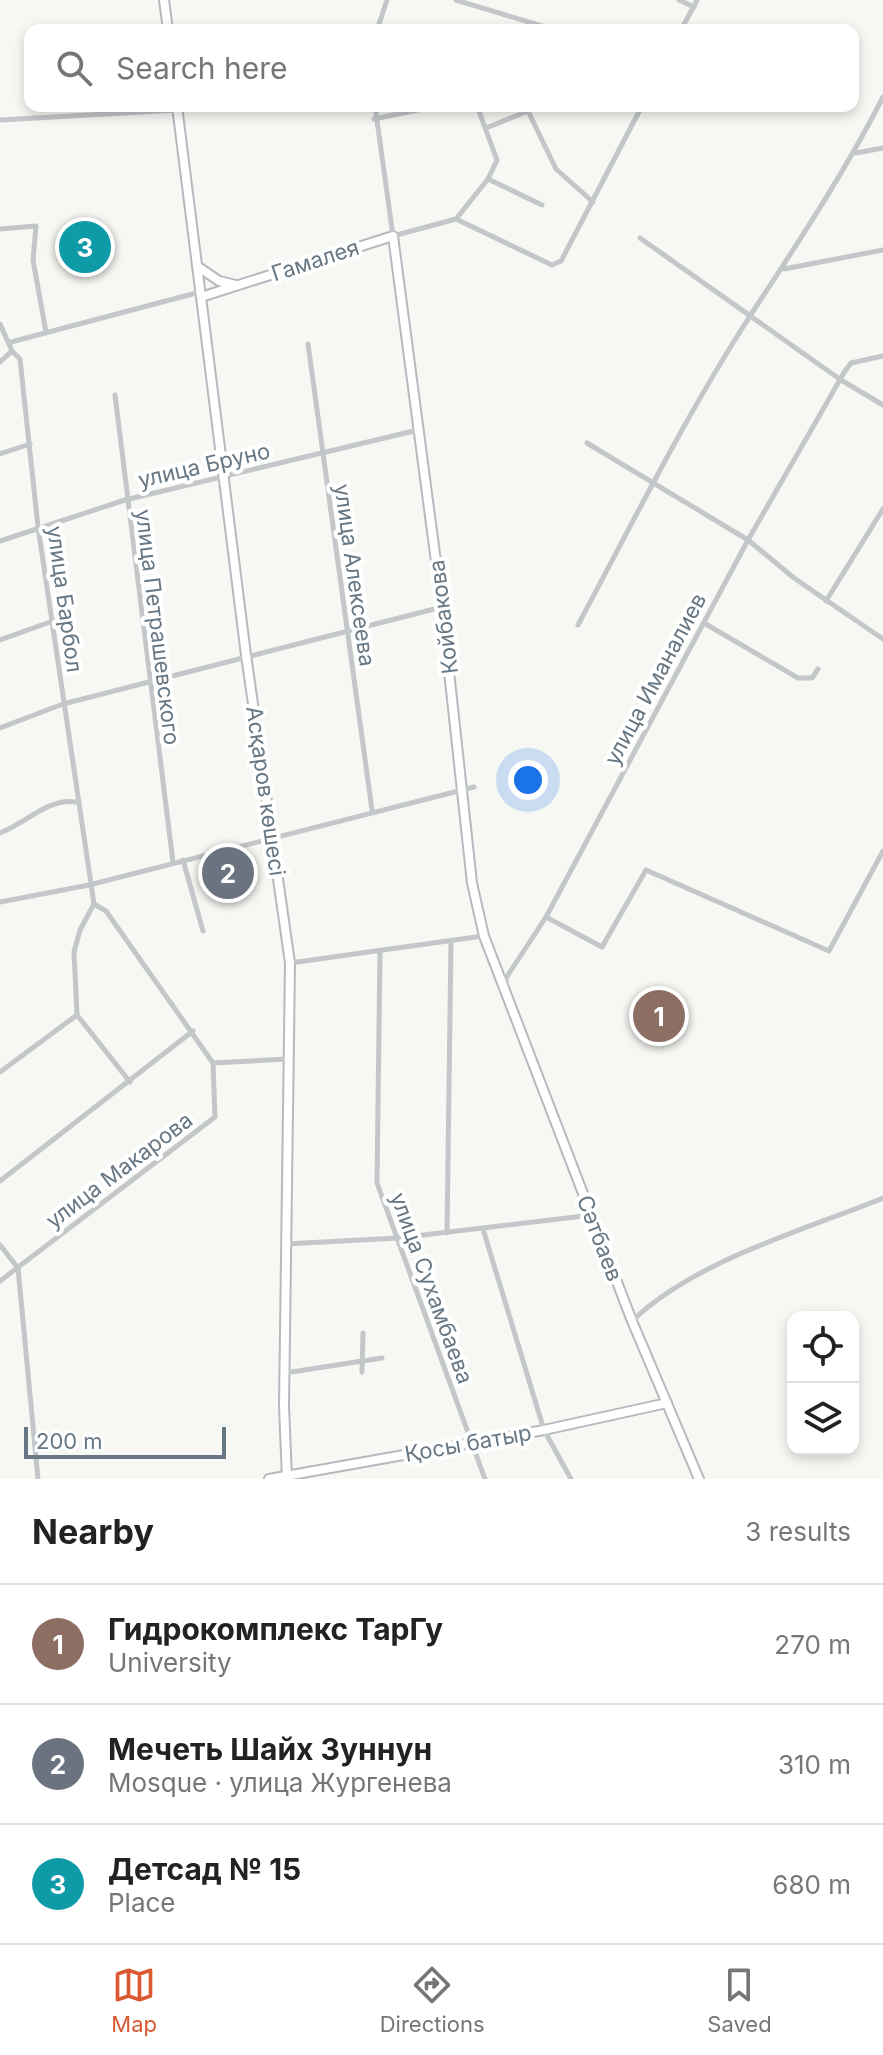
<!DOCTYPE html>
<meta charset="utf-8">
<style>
body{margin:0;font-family:Inter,sans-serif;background:#f6f6f6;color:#222}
.controls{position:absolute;right:24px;bottom:24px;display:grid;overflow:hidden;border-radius:16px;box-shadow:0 4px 12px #0003}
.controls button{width:72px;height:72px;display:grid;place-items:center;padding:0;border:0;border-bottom:2px solid #e0e0e0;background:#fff;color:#222;font:40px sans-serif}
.scale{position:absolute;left:24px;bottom:20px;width:202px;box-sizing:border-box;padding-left:8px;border:4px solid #677784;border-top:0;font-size:22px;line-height:28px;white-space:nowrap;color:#677784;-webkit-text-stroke:6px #fff;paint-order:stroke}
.you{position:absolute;left:528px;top:780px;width:28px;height:28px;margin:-20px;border:6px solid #fff;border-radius:50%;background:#1a73e8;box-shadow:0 0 0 12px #1a73e833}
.badge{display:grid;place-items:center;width:52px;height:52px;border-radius:50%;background:#da5931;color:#fff;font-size:26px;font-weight:700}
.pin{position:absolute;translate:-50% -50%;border:4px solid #fff;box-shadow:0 2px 8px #0006}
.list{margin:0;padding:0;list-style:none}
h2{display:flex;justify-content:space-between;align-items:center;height:104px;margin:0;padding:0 32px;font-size:34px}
h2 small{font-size:26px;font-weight:400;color:#767676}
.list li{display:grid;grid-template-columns:52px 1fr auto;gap:24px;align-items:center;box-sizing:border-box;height:120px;padding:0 32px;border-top:2px solid #e0e0e0}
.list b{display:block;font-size:30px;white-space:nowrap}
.list p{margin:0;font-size:26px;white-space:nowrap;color:#767676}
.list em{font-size:26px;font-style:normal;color:#767676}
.icon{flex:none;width:44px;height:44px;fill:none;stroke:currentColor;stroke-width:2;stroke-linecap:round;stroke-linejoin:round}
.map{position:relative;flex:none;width:883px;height:1479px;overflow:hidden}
.search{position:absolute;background:#fff;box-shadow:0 4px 12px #0003;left:24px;right:24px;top:24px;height:88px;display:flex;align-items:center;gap:20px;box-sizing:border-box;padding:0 28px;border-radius:16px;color:#767676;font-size:30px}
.sheet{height:464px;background:#fff}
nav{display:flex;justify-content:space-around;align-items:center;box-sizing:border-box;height:112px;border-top:2px solid #e0e0e0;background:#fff;font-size:22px;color:#767676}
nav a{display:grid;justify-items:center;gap:4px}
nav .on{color:#da5931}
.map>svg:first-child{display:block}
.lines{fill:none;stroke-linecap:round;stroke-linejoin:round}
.secondary-casing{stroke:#b5babe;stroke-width:12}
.street{stroke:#c3c7ca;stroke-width:5}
.secondary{stroke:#fff;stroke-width:8}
.labels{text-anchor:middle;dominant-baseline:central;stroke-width:8;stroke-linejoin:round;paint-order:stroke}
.street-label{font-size:22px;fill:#677784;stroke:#fff}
</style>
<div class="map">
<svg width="883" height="1479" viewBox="0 0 883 1479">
<rect width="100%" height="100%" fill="#f7f7f4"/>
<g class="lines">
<defs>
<g id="secondary">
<polyline points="164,0 168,30"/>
<polyline points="177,106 246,655 290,963 284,1406 287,1479"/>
<polyline points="197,266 219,281 236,285"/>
<polyline points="201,297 393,236 442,607 472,883 484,936 632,1321 699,1479"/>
<polyline points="269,1479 544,1430 667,1403"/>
</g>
</defs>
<!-- secondary casing -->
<use href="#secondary" class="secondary-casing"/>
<!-- street -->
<g class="street">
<polyline points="456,0 555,30"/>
<polyline points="679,0 694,7"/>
<polyline points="377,30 387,0"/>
<polyline points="681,30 697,0"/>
<polyline points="375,106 393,236 456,219 552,265 561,261 642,106"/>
<polyline points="374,119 437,106"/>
<polyline points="0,120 178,110"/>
<polyline points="486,128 528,111 556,169 593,202"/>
<polyline points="856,153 883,148"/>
<polyline points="488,179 542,205"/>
<polyline points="456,219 488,179 497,160 477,106"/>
<polyline points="0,229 36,226 33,260 46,332"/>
<polyline points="640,238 841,380 883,405"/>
<polyline points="784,269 883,250"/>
<polyline points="0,324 12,351 20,359 38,527 94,904 106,911 213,1063 288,1059"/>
<polyline points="11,342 200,292"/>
<polyline points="308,344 372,810"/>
<polyline points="0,362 12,351"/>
<polyline points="115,395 173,862"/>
<polyline points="587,443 748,540 794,578 883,639"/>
<polyline points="0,454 30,444"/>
<polyline points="0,541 125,500 418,430"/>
<polyline points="826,601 883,509"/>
<polyline points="704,623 798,678 812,678 818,669"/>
<path d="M 578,625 C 633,522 686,415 750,316 C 797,244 844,174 883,97"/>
<polyline points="0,640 53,621"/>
<polyline points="0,728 63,704 442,607"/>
<path d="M 0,833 C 27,823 47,798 76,802"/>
<polyline points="183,860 203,931"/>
<polyline points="0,902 89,885 474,787"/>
<polyline points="94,904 80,930 74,952 77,1015 130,1082"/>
<polyline points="546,917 602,947 646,870 829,951 883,851"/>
<polyline points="380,951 377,1183 485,1479"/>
<polyline points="290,963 483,936"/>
<polyline points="506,986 506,978 546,917 748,540 845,371 851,363 883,356"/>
<polyline points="0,1072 77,1015"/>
<polyline points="0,1181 193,1031"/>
<polyline points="483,1229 544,1430 571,1479"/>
<polyline points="447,1233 451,941"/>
<polyline points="286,1244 398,1238 592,1215"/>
<polyline points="0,1245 18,1268 38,1479"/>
<polyline points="0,1281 215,1117 213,1063"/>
<path d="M 632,1321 C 696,1260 802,1231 883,1198"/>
<polyline points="362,1372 363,1333"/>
<polyline points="285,1373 382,1358"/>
</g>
<!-- secondary -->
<use href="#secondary" class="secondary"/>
</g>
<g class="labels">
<!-- street labels -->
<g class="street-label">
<text transform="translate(315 260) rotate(-18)">Гамалея</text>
<text transform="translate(204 465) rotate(-13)">улица Бруно</text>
<text transform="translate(355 575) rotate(82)">улица Алексеева</text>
<text transform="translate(65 599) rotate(82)">улица Барбол</text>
<text transform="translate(443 617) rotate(-97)">Койбакова</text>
<text transform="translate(158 627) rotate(83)">улица Петрашевского</text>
<text transform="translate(655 679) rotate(-62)">улица Иманалиев</text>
<text transform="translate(266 791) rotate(82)">Асқаров көшесі</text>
<text transform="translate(119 1170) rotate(-37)">улица Макарова</text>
<text transform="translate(600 1238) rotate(69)">Сәтбаев</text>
<text transform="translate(432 1288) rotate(70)">улица Сухамбаева</text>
<text transform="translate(468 1443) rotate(-10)">Қосы батыр</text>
</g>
</g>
</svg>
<div class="controls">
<button><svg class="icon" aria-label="locate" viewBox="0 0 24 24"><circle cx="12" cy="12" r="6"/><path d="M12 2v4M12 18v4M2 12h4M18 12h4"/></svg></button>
<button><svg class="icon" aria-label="layers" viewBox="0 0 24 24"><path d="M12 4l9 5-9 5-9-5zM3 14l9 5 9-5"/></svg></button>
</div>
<div class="scale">200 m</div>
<div class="you"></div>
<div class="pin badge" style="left:659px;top:1016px;background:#8d6e63">1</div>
<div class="pin badge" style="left:228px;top:873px;background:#6b7280">2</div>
<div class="pin badge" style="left:85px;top:247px;background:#0f9aa8">3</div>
<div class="search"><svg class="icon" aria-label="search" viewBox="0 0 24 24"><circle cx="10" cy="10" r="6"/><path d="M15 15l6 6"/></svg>Search here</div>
</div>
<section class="sheet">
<h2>Nearby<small>3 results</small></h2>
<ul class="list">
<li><span class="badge" style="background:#8d6e63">1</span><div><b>Гидрокомплекс ТарГу</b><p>University</p></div><em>270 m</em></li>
<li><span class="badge" style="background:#6b7280">2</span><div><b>Мечеть Шайх Зуннун</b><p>Mosque · улица Жургенева</p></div><em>310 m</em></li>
<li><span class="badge" style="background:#0f9aa8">3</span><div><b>Детсад № 15</b><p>Place</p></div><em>680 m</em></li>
</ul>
</section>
<nav>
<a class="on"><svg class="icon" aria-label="map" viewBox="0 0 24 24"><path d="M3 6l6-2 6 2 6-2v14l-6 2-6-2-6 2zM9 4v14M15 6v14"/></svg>Map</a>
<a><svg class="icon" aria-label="directions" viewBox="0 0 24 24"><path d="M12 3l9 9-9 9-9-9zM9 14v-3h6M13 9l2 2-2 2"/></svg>Directions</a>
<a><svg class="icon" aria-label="saved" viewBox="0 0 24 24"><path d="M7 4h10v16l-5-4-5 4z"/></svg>Saved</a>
</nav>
